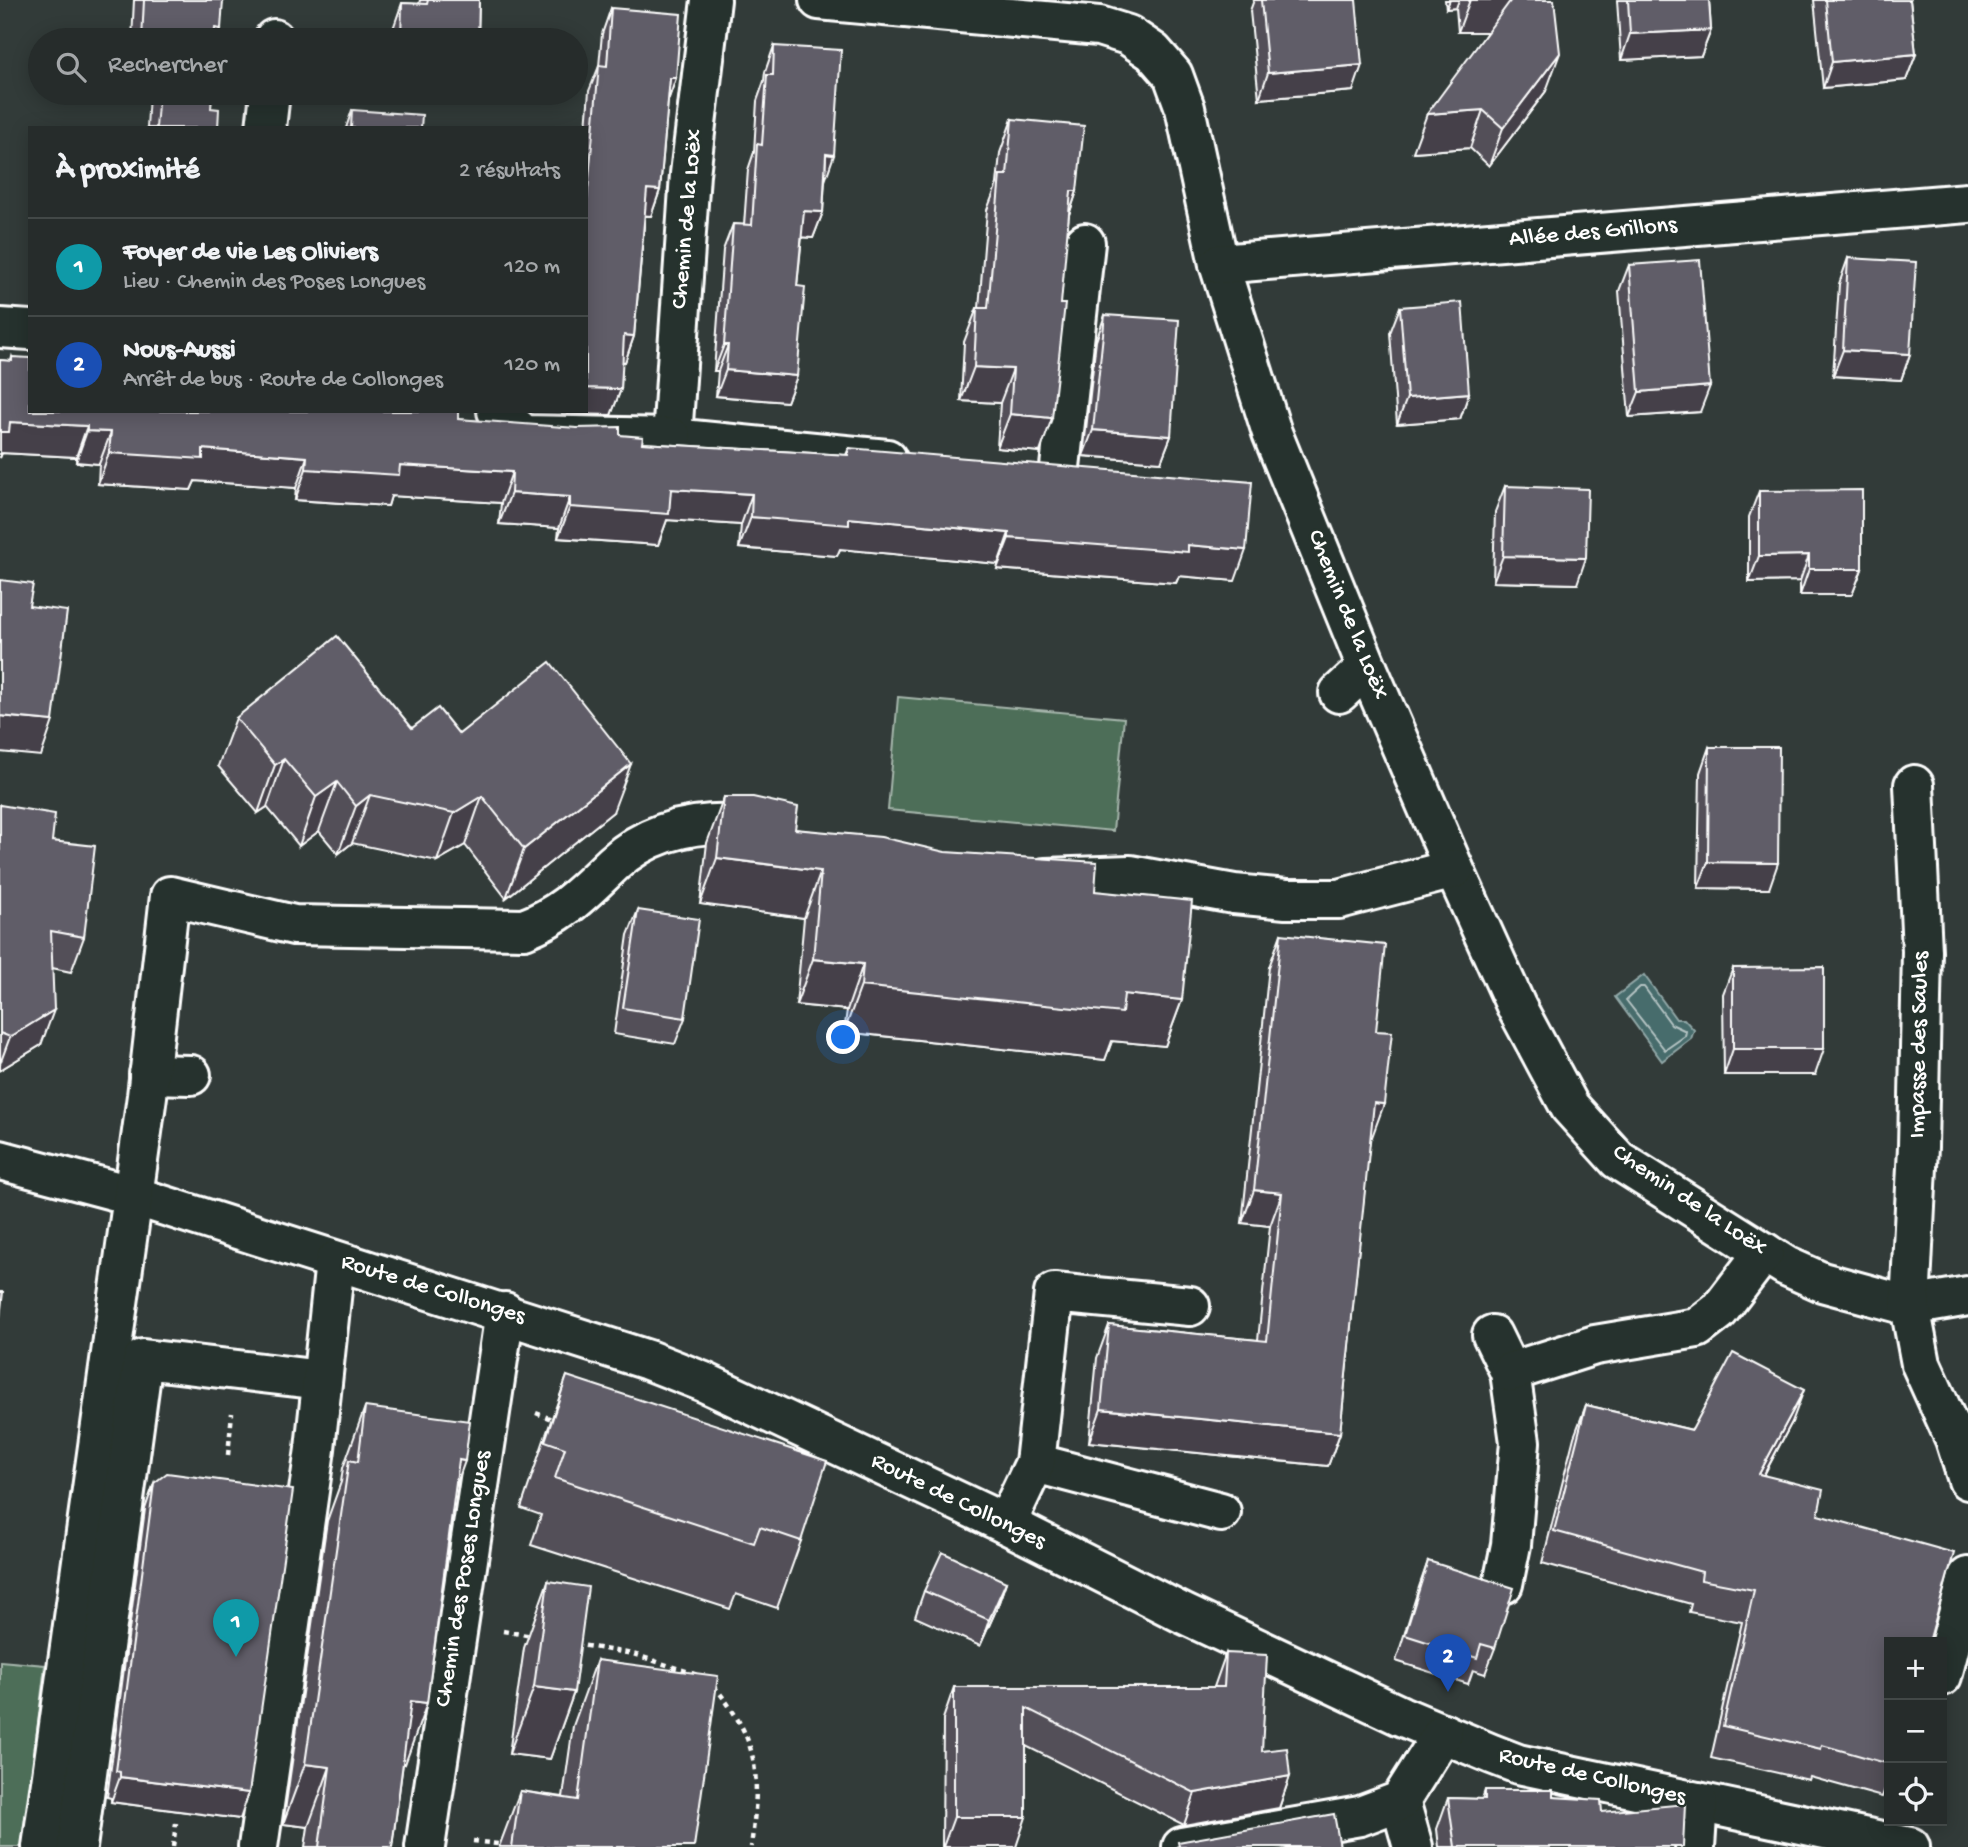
<!DOCTYPE html>
<html lang="fr">
<meta charset="utf-8">
<style>
body{margin:0;font-family:"Gochi Hand",sans-serif;background:#2e3433;color:#f1f3f6}
.controls{position:absolute;right:21px;bottom:21px;display:grid;overflow:hidden;border-radius:0px;box-shadow:0 4px 18px #0003}
.controls button{width:63px;height:63px;display:grid;place-items:center;padding:0;border:0;border-bottom:2px solid #424847;background:#262c2b;color:#f1f3f6;font:35px sans-serif}
.you{position:absolute;left:844px;top:1038px;width:24px;height:24px;margin:-18px;border:5px solid #fff;border-radius:50%;background:#1a73e8;box-shadow:0 0 0 10px #1a73e833}
.badge{display:grid;place-items:center;width:46px;height:46px;border-radius:50%;background:#ffd166;color:#fff;font-size:23px;font-weight:700}
.pin{position:absolute;translate:-50% -58px;filter:drop-shadow(0 2px 4px #0008)}
.pin::after{content:'';position:absolute;top:37px;width:24px;height:21px;background:inherit;clip-path:polygon(0 0,100% 0,50% 100%)}
.list{margin:0;padding:0;list-style:none}
h2{display:flex;justify-content:space-between;align-items:center;height:91px;margin:0;padding:0 28px;font-size:30px}
h2 small{font-size:23px;font-weight:400;color:#a4a7a9}
.list li{display:grid;grid-template-columns:46px 1fr auto;gap:21px;align-items:center;box-sizing:border-box;height:98px;padding:0 28px;border-top:2px solid #424847}
.list b{display:block;font-size:26px;white-space:nowrap}
.list p{margin:0;font-size:23px;white-space:nowrap;color:#a4a7a9}
.list em{font-size:23px;font-style:normal;color:#a4a7a9}
.icon{flex:none;width:38px;height:38px;fill:none;stroke:currentColor;stroke-width:2;stroke-linecap:round;stroke-linejoin:round}
.map{position:relative;flex:none;width:1968px;height:1847px;overflow:hidden}
.search{position:absolute;background:#262c2b;box-shadow:0 4px 18px #0003;left:28px;top:28px;width:560px;height:77px;display:flex;align-items:center;gap:18px;box-sizing:border-box;padding:0 24px;border-radius:38px;color:#a4a7a9;font-size:26px}
.panel{position:absolute;background:#262c2b;box-shadow:0 4px 18px #0003;left:28px;top:126px;width:560px;height:287px;border-radius:0px}
.map>svg:first-child{display:block}
.green{fill:#4e6e58;stroke:#a6b6ac;stroke-width:2}
.water{fill:#476c6c;stroke:#91a7a7;stroke-width:2}
.lines{fill:none;stroke-linecap:round;stroke-linejoin:round}
.shore{stroke:#b5c4c4;stroke-width:2}
.minor-casing{stroke:#fff;stroke-width:44}
.path{stroke:#fff;stroke-width:4.5;stroke-dasharray:5 5;stroke-linecap:butt}
.minor{stroke:#26332d;stroke-width:38}
.wall{fill:#535059;stroke:#fff;stroke-width:2}
.shaded-wall{fill:#444149;stroke:#fff;stroke-width:2}
.building{fill:#615d68;stroke:#fff;stroke-width:2}
.labels{text-anchor:middle;dominant-baseline:central;stroke-width:5;stroke-linejoin:round;paint-order:stroke}
.street-label{font-size:24px;fill:#fff;stroke:#26332d}
</style>
<div class="map">
<svg width="1968" height="1847" viewBox="0 0 1968 1847">
<rect width="100%" height="100%" fill="#323b39"/>
<filter id="ink" filterUnits="userSpaceOnUse"><feTurbulence type="fractalNoise" baseFrequency=".0143" numOctaves="2"/><feDisplacementMap in="SourceGraphic" scale="14" xChannelSelector="R" yChannelSelector="G"/><feConvolveMatrix kernelMatrix="1 2 1 2 8 2 1 2 1" color-interpolation-filters="sRGB"/></filter>
<g filter="url(#ink)">
<!-- green -->
<g class="green">
<polygon points="898,697 1124,718 1113,831 888,810"/>
<polygon points="0,1661 45,1665 23,1847 0,1847"/>
</g>
<!-- water -->
<polygon class="water" points="1644,975 1676,1019 1684,1019 1694,1030 1691,1039 1662,1061 1615,997"/>
<g class="lines">
<!-- shore -->
<polygon class="shore" points="1640,987 1644,987 1671,1024 1686,1031 1685,1036 1665,1050 1626,1000"/>
<defs>
<g id="minor">
<polyline points="711,0 690,174 672,438 887,459"/>
<polyline points="819,0 1099,26 1128,35 1153,52 1173,75 1185,108 1219,264 1272,433 1367,667 1454,869 1517,1008 1570,1107 1618,1160 1786,1266 1822,1282 1910,1306 1968,1296"/>
<polyline points="274,40 274,39"/>
<polyline points="266,128 270,93"/>
<polyline points="1219,264 1968,203"/>
<polyline points="0,328 30,330"/>
<polyline points="497,411 524,435 672,438"/>
<polyline points="1059,476 1085,243"/>
<polyline points="1339,693 1367,667"/>
<polyline points="1914,785 1922,951 1918,1147 1910,1306 1921,1364 1955,1439 1968,1480"/>
<polyline points="1045,878 1130,875 1234,894 1286,899 1339,899 1454,869"/>
<polyline points="149,1074 191,1075"/>
<polyline points="0,1160 131,1195 648,1360 704,1382 1006,1524 1182,1613 1401,1716 1492,1754 1518,1764 1910,1847"/>
<polyline points="1492,1335 1510,1372 1520,1442 1511,1545 1503,1584"/>
<polyline points="1510,1372 1595,1345 1697,1328 1719,1311 1764,1252"/>
<polyline points="1035,1463 1221,1512"/>
<polyline points="1006,1524 1035,1463 1054,1293 1190,1306"/>
<polyline points="1942,1676 1968,1577"/>
<polyline points="1400,1801 1413,1847"/>
<path d="M 42,1847 L 147,1096 L 170,896 L 294,925 L 524,929 C 565,913 583,892 614,863 C 656,824 712,819 766,826"/>
<polyline points="77,1847 143,1359 322,1380"/>
<polyline points="258,1847 315,1449 335,1261"/>
<polyline points="425,1847 505,1312"/>
<polyline points="1182,1847 1360,1816 1400,1801 1443,1733"/>
<polyline points="1695,1847 1698,1802"/>
</g>
</defs>
<!-- minor casing -->
<use href="#minor" class="minor-casing"/>
<!-- path -->
<g class="path">
<polyline points="536,1413 557,1421"/>
<polyline points="228,1455 232,1413"/>
<polyline points="503,1631 532,1636"/>
<polyline points="575,1644 633,1654 698,1675"/>
<path d="M 714,1686 C 761,1743 760,1776 751,1847"/>
<polyline points="473,1841 506,1845"/>
<polyline points="173,1847 176,1823"/>
</g>
<!-- minor -->
<use href="#minor" class="minor"/>
</g>
<!-- wall -->
<g class="wall">
<polygon points="134,0 223,0 217,40 132,40"/>
<polygon points="420,0 479,0 478,40 392,40 393,29 402,3 419,4"/>
<polygon points="1254,0 1356,0 1353,91 1259,99 1250,11"/>
<polygon points="1445,0 1554,0 1546,91 1489,166 1470,148 1413,152 1487,32 1458,32 1456,8 1446,9"/>
<polygon points="1617,0 1709,0 1711,30 1701,56 1621,60"/>
<polygon points="1814,0 1910,0 1916,54 1906,80 1823,88"/>
<polygon points="611,8 676,78 668,100 660,190 651,216 645,216 634,336 625,362 622,362 621,389 611,415 568,414 568,411 586,411 586,128 589,91 599,66 602,34"/>
<polygon points="774,46 825,181 823,212 813,238 802,237 797,286 797,376 787,402 716,396 718,371 714,371 723,250 733,224 744,225 748,170 754,152 757,101 764,81 765,72"/>
<polygon points="130,93 212,93 211,108 218,128 147,128 149,94"/>
<polygon points="352,110 421,128 346,128"/>
<polygon points="1012,119 1077,191 1069,215 1040,452 997,448 1000,403 961,401 964,342 977,308 979,308 987,210 997,184 1000,153"/>
<polygon points="1848,258 1910,354 1901,380 1833,376 1839,284"/>
<polygon points="1629,265 1700,412 1629,417 1619,291"/>
<polygon points="1400,307 1469,393 1460,419 1397,424 1390,333"/>
<polygon points="1105,315 1171,436 1161,462 1083,456 1096,341"/>
<polygon points="12,357 30,411 458,419 620,435 642,443 846,455 849,448 1235,581 1179,576 1176,583 997,569 998,564 840,549 837,556 739,548 741,525 667,520 658,545 558,538 559,528 499,524 501,503 391,496 388,506 295,500 296,488 195,481 191,490 98,484 99,464 76,462 76,457 2,453 0,458 0,360 11,361"/>
<polygon points="1505,486 1577,584 1493,582 1495,512"/>
<polygon points="1759,491 1862,569 1852,595 1800,595 1800,581 1749,582 1749,517"/>
<polygon points="236,718 412,728 459,734 613,812 506,898 465,845 437,861 352,843 338,854 319,831 299,846 267,807 258,813 218,766"/>
<polygon points="1709,747 1769,889 1698,888 1700,773"/>
<polygon points="724,797 795,829 1095,891 1182,1000 1165,1046 1112,1041 1105,1060 844,1032 847,1010 796,1005 804,918 700,904 707,843"/>
<polygon points="0,805 52,841 84,937 71,972 52,968 41,1045 0,1070"/>
<polygon points="638,910 685,1018 675,1044 614,1034 628,935"/>
<polygon points="1281,934 1376,1031 1372,1137 1370,1136 1340,1433 1328,1466 1089,1442 1097,1358 1109,1325 1258,1340 1270,1226 1242,1223 1269,967"/>
<polygon points="1733,968 1815,1075 1724,1075 1723,994"/>
<polygon points="567,1376 801,1541 777,1608 736,1594 730,1609 531,1545 541,1515 521,1508 543,1443"/>
<polygon points="1586,1405 1692,1430 1792,1422 1764,1475 1818,1515 1889,1642 1889,1778 1882,1797 1810,1777 1809,1780 1711,1758 1742,1622 1689,1612 1691,1604 1542,1563 1574,1437"/>
<polygon points="365,1407 455,1488 405,1764 403,1763 392,1847 305,1847 308,1827 283,1824 327,1521 341,1482 343,1468"/>
<polygon points="154,1483 240,1819 111,1802 111,1798 107,1797 145,1509"/>
<polygon points="1428,1561 1495,1648 1485,1674 1473,1670 1468,1684 1396,1661 1419,1587"/>
<polygon points="548,1581 574,1692 550,1759 509,1754 524,1648"/>
<polygon points="1006,1582 997,1608 980,1646 915,1617 924,1591"/>
<polygon points="1226,1653 1262,1751 1290,1776 1279,1808 1184,1825 1026,1746 1016,1847 942,1847 943,1719 954,1687 1214,1687"/>
<polygon points="597,1660 694,1847 499,1847 520,1791 563,1797 573,1726"/>
<polygon points="1485,1790 1553,1797 1602,1812 1683,1847 1439,1847 1437,1829 1448,1798 1482,1799"/>
</g>
<!-- shaded-wall -->
<g class="shaded-wall">
<polygon points="1450,0 1459,0 1456,8 1446,9"/>
<polygon points="1470,0 1513,0 1502,32 1458,32"/>
<polygon points="215,28 221,29 217,40 210,40"/>
<polygon points="1711,30 1701,56 1621,60 1630,34"/>
<polygon points="1560,53 1546,91 1489,166 1503,128"/>
<polygon points="1916,54 1906,80 1823,88 1832,62"/>
<polygon points="1362,65 1353,91 1259,99 1268,73"/>
<polygon points="670,78 676,78 667,104"/>
<polygon points="130,93 150,93 149,94"/>
<polygon points="391,93 469,93 467,99 390,96"/>
<polygon points="1483,110 1470,148 1413,152 1427,114"/>
<polygon points="826,154 834,155 825,181"/>
<polygon points="647,189 660,190 651,216 638,215"/>
<polygon points="1071,191 1077,191 1065,226"/>
<polygon points="804,211 823,212 813,238 795,237"/>
<polygon points="624,335 634,336 625,362 614,361"/>
<polygon points="724,345 728,345 718,371 714,371"/>
<polygon points="1843,350 1910,354 1901,380 1833,376"/>
<polygon points="974,367 1013,369 1000,403 961,401"/>
<polygon points="726,370 797,376 787,402 716,396"/>
<polygon points="1710,386 1700,412 1629,417 1639,392"/>
<polygon points="586,388 621,389 611,415 568,414 569,411 586,411"/>
<polygon points="1469,393 1460,419 1397,424 1407,398"/>
<polygon points="1010,414 1052,418 1040,452 997,448"/>
<polygon points="10,422 87,426 76,457 2,453 0,458 0,432"/>
<polygon points="1093,430 1171,436 1161,462 1083,456"/>
<polygon points="87,431 111,432 99,464 76,462"/>
<polygon points="203,449 307,457 296,488 195,481 191,490 98,484 109,453"/>
<polygon points="400,465 512,472 501,503 391,496 388,506 295,500 306,469"/>
<polygon points="671,489 752,494 741,525 667,520 658,545 558,538 570,507"/>
<polygon points="511,493 570,497 559,528 499,524"/>
<polygon points="751,517 849,518 1009,533 998,564 840,549 837,556 739,548"/>
<polygon points="1009,538 1188,545 1246,550 1235,581 1179,576 1176,583 997,569"/>
<polygon points="1809,555 1800,581 1749,582 1759,556"/>
<polygon points="1503,556 1586,558 1577,584 1493,582"/>
<polygon points="1809,569 1862,569 1852,595 1800,595"/>
<polygon points="0,716 53,721 41,756 0,752"/>
<polygon points="284,759 267,807 258,813 275,765"/>
<polygon points="631,764 613,812 506,898 524,849"/>
<polygon points="337,782 319,831 299,846 316,797"/>
<polygon points="370,795 352,843 338,854 356,806"/>
<polygon points="482,796 465,845 437,861 454,813"/>
<polygon points="717,858 821,871 804,918 700,904"/>
<polygon points="1708,862 1778,863 1769,889 1698,888"/>
<polygon points="813,959 863,964 847,1010 796,1005"/>
<polygon points="861,986 1124,994 1182,1000 1165,1046 1112,1041 1105,1060 844,1032"/>
<polygon points="54,1010 41,1045 0,1070 0,1064 10,1037"/>
<polygon points="1733,1049 1824,1049 1815,1075 1724,1075"/>
<polygon points="1374,1103 1384,1104 1372,1137 1362,1136"/>
<polygon points="1254,1190 1282,1193 1270,1226 1242,1223"/>
<polygon points="1804,1390 1792,1422 1747,1506 1759,1474"/>
<polygon points="1101,1409 1340,1433 1328,1466 1089,1442"/>
<polygon points="459,1460 465,1461 443,1521"/>
<polygon points="1006,1582 997,1608 980,1646 989,1620"/>
<polygon points="534,1687 574,1692 550,1759 509,1754"/>
<polygon points="411,1701 427,1703 405,1764 389,1761"/>
<polygon points="305,1764 330,1767 308,1827 283,1824"/>
<polygon points="1290,1776 1279,1808 1184,1825 1195,1793"/>
<polygon points="120,1777 249,1793 240,1819 111,1802"/>
<polygon points="954,1817 1026,1817 1016,1847 943,1847"/>
</g>
<!-- building -->
<g class="building">
<polygon points="144,0 223,0 221,29 215,28 214,40 142,40"/>
<polygon points="428,0 479,0 478,40 401,40 402,3 427,4"/>
<polygon points="1261,0 1356,0 1362,65 1268,73"/>
<polygon points="1511,0 1554,0 1560,53 1503,128 1483,110 1427,114"/>
<polygon points="1628,0 1709,0 1711,30 1630,34"/>
<polygon points="1826,0 1910,0 1916,54 1832,62"/>
<polygon points="611,8 681,14 676,78 670,78 660,190 647,189 634,336 624,335 621,389 586,388 586,201 587,201 599,65 607,66"/>
<polygon points="774,46 841,50 834,155 826,154 823,212 804,211 797,286 805,287 797,376 726,370 728,345 724,345 733,224 752,225 757,144 762,145 767,75 773,75"/>
<polygon points="159,93 212,93 211,108 219,109 218,128 156,128"/>
<polygon points="352,110 422,115 421,128 351,128"/>
<polygon points="1012,119 1084,126 1077,191 1071,191 1061,304 1065,304 1052,418 1010,414 1013,369 974,367 977,308 988,308 1000,175 1007,175"/>
<polygon points="1848,258 1916,262 1910,354 1843,350"/>
<polygon points="1700,260 1710,386 1639,392 1629,265"/>
<polygon points="1462,302 1469,393 1407,398 1400,307"/>
<polygon points="1105,315 1179,320 1171,436 1093,430"/>
<polygon points="12,357 30,358 30,411 458,411 458,419 577,428 620,427 620,435 643,437 642,443 848,455 849,448 1252,482 1246,550 1188,545 1188,552 1009,538 1009,533 849,518 849,525 751,517 752,494 671,489 669,514 570,507 570,497 511,493 512,472 400,465 399,475 306,469 307,457 203,449 203,459 109,453 111,432 87,431 87,426 10,422 9,432 0,432 0,360 12,361"/>
<polygon points="1505,486 1588,489 1586,558 1503,556"/>
<polygon points="1862,490 1862,569 1809,569 1809,555 1759,556 1759,491"/>
<polygon points="0,580 33,584 29,606 67,611 53,721 0,716"/>
<polygon points="337,636 412,728 438,708 459,734 550,662 631,764 524,849 482,796 454,813 370,795 356,806 337,782 316,797 284,759 275,765 236,718"/>
<polygon points="1709,747 1779,747 1778,863 1708,862"/>
<polygon points="724,797 753,797 798,807 795,829 881,837 945,852 1097,862 1095,891 1192,901 1182,1000 1124,994 1122,1013 861,986 863,964 813,959 821,871 717,858"/>
<polygon points="0,805 55,814 52,841 95,846 84,937 51,931 54,1010 10,1037 0,1033"/>
<polygon points="638,910 699,919 685,1018 623,1008"/>
<polygon points="1281,934 1385,945 1376,1031 1392,1032 1384,1104 1374,1103 1340,1433 1101,1409 1109,1325 1267,1341 1282,1193 1254,1190"/>
<polygon points="1824,967 1824,1049 1733,1049 1733,968"/>
<polygon points="0,1292 3,1292 0,1318"/>
<polygon points="1733,1353 1804,1390 1759,1474 1823,1490 1818,1515 1954,1553 1929,1642 1889,1642 1889,1764 1822,1745 1821,1749 1723,1726 1754,1590 1701,1580 1702,1572 1554,1531 1586,1405 1692,1430"/>
<polygon points="567,1376 827,1461 801,1541 760,1527 754,1543 555,1478 565,1448 545,1441"/>
<polygon points="365,1407 470,1421 465,1461 459,1460 427,1703 411,1701 392,1847 319,1847 330,1767 305,1764 349,1460 358,1462"/>
<polygon points="167,1473 293,1490 249,1793 120,1777 120,1772 116,1771 154,1483"/>
<polygon points="942,1552 1006,1582 989,1620 924,1591"/>
<polygon points="1428,1561 1514,1588 1495,1648 1481,1644 1477,1658 1405,1635"/>
<polygon points="548,1581 588,1587 574,1692 534,1687"/>
<polygon points="1226,1653 1267,1655 1262,1751 1287,1748 1290,1776 1195,1793 1026,1708 1026,1817 954,1817 954,1687 1224,1687"/>
<polygon points="597,1660 718,1676 694,1847 512,1847 520,1791 578,1800"/>
<polygon points="1485,1790 1553,1790 1553,1797 1601,1800 1602,1812 1685,1804 1683,1847 1455,1847 1448,1798 1485,1799"/>
<polygon points="1334,1814 1340,1847 1176,1847 1179,1846 1178,1842"/>
</g>
</g>
<g class="labels">
<!-- street labels -->
<g class="street-label">
<text transform="translate(688 219) rotate(-85)">Chemin de la Loëx</text>
<text transform="translate(1593 233) rotate(-5)">Allée des Grillons</text>
<text transform="translate(1347 615) rotate(68)">Chemin de la Loëx</text>
<text transform="translate(1920 1045) rotate(-89)">Impasse des Saules</text>
<text transform="translate(1689 1201) rotate(34)">Chemin de la Loëx</text>
<text transform="translate(433 1290) rotate(17)">Route de Collonges</text>
<text transform="translate(958 1502) rotate(26)">Route de Collonges</text>
<text transform="translate(464 1579) rotate(-81)">Chemin des Poses Longues</text>
<text transform="translate(1592 1777) rotate(13)">Route de Collonges</text>
</g>
</g>
</svg>
<div class="controls">
<button>+</button>
<button>−</button>
<button><svg class="icon" aria-label="locate" viewBox="0 0 24 24"><circle cx="12" cy="12" r="6"/><path d="M12 2v4M12 18v4M2 12h4M18 12h4"/></svg></button>
</div>
<div class="you"></div>
<div class="pin badge" style="left:236px;top:1657px;background:#0f9aa8">1</div>
<div class="pin badge" style="left:1448px;top:1692px;background:#1a4fb4">2</div>
<div class="search"><svg class="icon" aria-label="search" viewBox="0 0 24 24"><circle cx="10" cy="10" r="6"/><path d="M15 15l6 6"/></svg>Rechercher</div>
<section class="panel">
<h2>À proximité<small>2 résultats</small></h2>
<ul class="list">
<li><span class="badge" style="background:#0f9aa8">1</span><div><b>Foyer de vie Les Oliviers</b><p>Lieu · Chemin des Poses Longues</p></div><em>120 m</em></li>
<li><span class="badge" style="background:#1a4fb4">2</span><div><b>Nous-Aussi</b><p>Arrêt de bus · Route de Collonges</p></div><em>120 m</em></li>
</ul>
</section>
</div>
